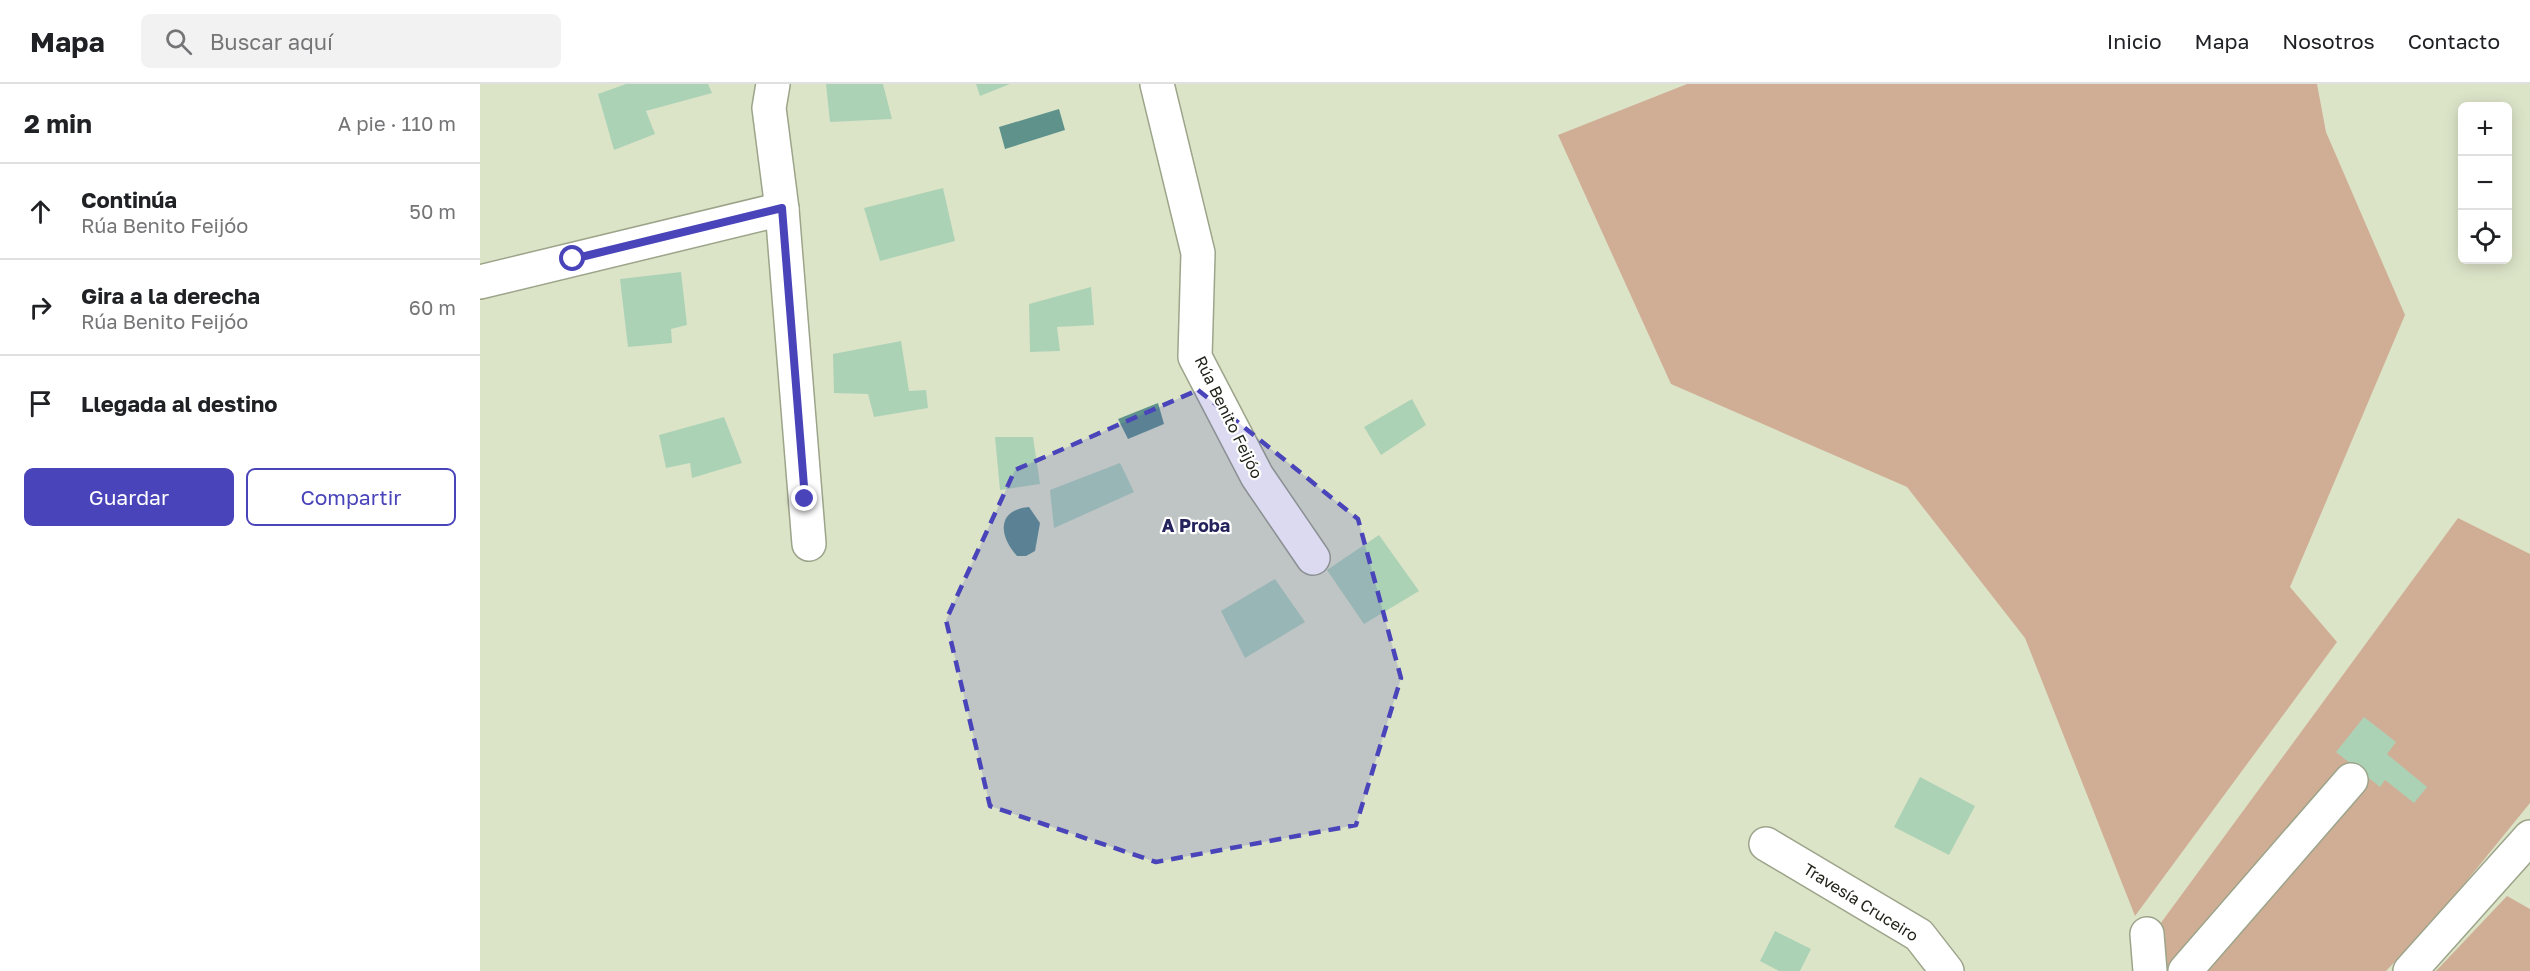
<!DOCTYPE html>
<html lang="es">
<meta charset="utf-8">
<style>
body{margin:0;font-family:"Golos Text",sans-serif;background:#f2f2f2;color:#202124}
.controls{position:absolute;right:18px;top:18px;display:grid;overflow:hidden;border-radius:9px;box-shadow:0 3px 15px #0003}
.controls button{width:54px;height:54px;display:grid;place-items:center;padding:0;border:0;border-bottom:2px solid #e0e0e0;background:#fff;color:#202124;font:30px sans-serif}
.stop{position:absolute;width:18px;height:18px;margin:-14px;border:4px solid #4a44ba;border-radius:50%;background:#fff}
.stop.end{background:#4a44ba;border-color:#fff;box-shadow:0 2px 6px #0008}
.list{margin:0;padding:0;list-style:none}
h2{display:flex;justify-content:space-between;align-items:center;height:78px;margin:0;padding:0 24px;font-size:26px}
h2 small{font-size:20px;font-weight:400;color:#757577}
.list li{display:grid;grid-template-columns:39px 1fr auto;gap:18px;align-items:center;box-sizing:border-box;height:96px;padding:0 24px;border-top:2px solid #e0e0e0}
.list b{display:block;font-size:22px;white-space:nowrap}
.list p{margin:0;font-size:20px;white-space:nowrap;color:#757577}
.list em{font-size:20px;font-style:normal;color:#757577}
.actions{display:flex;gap:12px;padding:18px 24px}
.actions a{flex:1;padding:14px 0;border:2px solid #4a44ba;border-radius:9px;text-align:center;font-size:21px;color:#4a44ba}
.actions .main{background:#4a44ba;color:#fff}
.icon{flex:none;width:33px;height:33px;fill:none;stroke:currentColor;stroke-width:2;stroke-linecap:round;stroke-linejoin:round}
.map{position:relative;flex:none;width:2050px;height:887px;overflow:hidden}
header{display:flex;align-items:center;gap:36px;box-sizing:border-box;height:84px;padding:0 30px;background:#fff;border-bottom:2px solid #e0e0e0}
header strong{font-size:28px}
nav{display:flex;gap:33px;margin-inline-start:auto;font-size:21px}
.search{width:420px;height:54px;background:#f2f2f2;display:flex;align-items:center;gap:15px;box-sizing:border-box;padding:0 21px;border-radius:9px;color:#757577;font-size:22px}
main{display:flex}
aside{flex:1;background:#fff}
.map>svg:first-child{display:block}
.green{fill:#d0ae96}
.water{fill:#5e928b}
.building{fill:#acd2b6}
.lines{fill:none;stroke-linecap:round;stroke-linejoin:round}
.minor-casing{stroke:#9ca48a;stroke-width:36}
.minor{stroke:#fff;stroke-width:33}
.route{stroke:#4a44ba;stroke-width:8}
.marked{fill:#4a44ba;fill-opacity:0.2;stroke:#4a44ba;stroke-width:4.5;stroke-dasharray:12 8;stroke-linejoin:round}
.labels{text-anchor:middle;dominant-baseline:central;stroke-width:4.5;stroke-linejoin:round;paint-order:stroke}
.street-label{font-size:16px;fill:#202319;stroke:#fff}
.neighbourhood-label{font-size:18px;font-weight:bold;fill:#24235c;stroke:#fff}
</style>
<header>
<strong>Mapa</strong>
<div class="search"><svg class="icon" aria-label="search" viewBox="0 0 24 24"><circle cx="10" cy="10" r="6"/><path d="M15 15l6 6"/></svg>Buscar aquí</div>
<nav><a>Inicio</a><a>Mapa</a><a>Nosotros</a><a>Contacto</a></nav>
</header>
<main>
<aside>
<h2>2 min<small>A pie · 110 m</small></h2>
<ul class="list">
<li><svg class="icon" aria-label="ahead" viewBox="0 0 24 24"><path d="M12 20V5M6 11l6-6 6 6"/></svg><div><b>Continúa</b><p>Rúa Benito Feijóo</p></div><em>50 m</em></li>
<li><svg class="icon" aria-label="right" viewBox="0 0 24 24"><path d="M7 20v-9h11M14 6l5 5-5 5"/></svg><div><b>Gira a la derecha</b><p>Rúa Benito Feijóo</p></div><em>60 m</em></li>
<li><svg class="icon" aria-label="arrive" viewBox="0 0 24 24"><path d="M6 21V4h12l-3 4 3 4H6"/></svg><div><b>Llegada al destino</b></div></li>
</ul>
<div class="actions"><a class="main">Guardar</a><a>Compartir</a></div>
</aside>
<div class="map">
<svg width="2050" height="887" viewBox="0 0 2050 887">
<rect width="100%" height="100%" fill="#dce4c8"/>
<!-- green -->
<g class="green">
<polygon points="1207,0 1837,0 1846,48 1925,231 1810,503 1857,558 1655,832 1545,554 1427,403 1191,300 1078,51"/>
<polygon points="1978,434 2050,470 2050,719 1954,837 1906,887 1681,887 1672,851"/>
<polygon points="2027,812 2050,825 2050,887 1956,887"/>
</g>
<!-- water -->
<g class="water">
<polygon points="579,25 585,46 525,65 519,43"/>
<polygon points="678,319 684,340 648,355 638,335"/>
<path d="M 549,423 L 560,439 L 555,467 L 546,472 L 537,472 C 519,452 516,426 549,423 Z"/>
</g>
<!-- building -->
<g class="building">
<polygon points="146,0 228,0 232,9 166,27 175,50 134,66 118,10"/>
<polygon points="346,0 403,0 412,35 350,38"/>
<polygon points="496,0 530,0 500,12"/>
<polygon points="463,104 475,157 400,177 384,124"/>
<polygon points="201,188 207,241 191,245 192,259 148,263 140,195"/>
<polygon points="611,203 614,241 577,243 580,267 550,268 549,220"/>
<polygon points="421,257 429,307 446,306 448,324 394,333 388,310 354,309 353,270"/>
<polygon points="932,315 946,341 901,371 884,343"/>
<polygon points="244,333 262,379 212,394 210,379 186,384 179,351"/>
<polygon points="515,353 553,353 560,400 520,406"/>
<polygon points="640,379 654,408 574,444 570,406"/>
<polygon points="899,451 939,507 884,540 847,486"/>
<polygon points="795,495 825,538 765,574 741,527"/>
<polygon points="1884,633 1916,658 1907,670 1947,703 1934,719 1905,696 1900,703 1856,668"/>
<polygon points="1440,693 1495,722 1469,771 1414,743"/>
<polygon points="1295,847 1331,865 1320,887 1299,887 1280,877"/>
</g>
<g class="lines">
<defs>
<g id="minor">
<polyline points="293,0 289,24 302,125 329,460"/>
<polyline points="677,0 718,169 715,273 777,392 833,474"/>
<polyline points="0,198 302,125"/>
<polyline points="1286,760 1439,851 1467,887"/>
<polyline points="1667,850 1670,887"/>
<polyline points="1705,887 1871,696"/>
<polyline points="1930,887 2050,753"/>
</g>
</defs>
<!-- minor casing -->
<use href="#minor" class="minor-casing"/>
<!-- minor -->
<use href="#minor" class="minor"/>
</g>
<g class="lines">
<!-- route -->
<polyline class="route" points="93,175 302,124 325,415"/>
</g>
<!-- marked area -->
<path class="marked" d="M 718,306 L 878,435 L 921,594 L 876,741 L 676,778 L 510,722 L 466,536 L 535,386 Z"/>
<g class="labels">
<!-- street labels -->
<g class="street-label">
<text transform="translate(749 333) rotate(64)">Rúa Benito Feijóo</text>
<text transform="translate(1381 818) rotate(32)">Travesía Cruceiro</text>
</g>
<!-- neighbourhood labels -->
<g class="neighbourhood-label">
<text x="716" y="441">A Proba</text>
</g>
</g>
</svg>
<div class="controls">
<button>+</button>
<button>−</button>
<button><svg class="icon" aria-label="locate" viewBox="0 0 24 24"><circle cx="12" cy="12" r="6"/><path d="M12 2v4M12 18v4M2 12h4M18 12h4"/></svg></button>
</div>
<div class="stop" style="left:93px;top:175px"></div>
<div class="stop end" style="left:325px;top:415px"></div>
</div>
</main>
